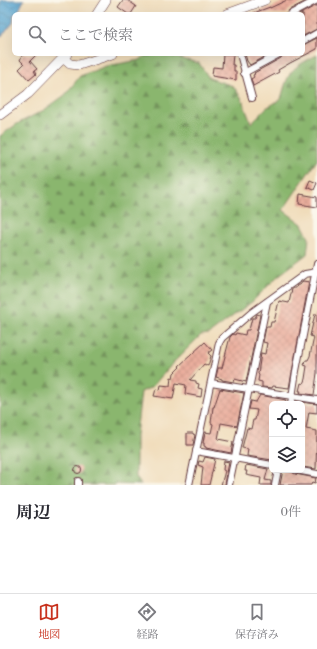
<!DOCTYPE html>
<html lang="ja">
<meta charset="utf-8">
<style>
body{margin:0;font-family:"Old Standard TT","Noto Serif JP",serif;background:#f7f7f7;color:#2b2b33}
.controls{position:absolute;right:12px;bottom:12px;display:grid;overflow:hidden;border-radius:6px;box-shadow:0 4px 16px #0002}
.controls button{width:36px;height:36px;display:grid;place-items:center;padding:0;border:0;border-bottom:1px solid #e1e1e2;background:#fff;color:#2b2b33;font:20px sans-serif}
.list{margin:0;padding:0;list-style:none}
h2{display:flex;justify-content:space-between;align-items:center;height:52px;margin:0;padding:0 16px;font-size:17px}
h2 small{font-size:13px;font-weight:400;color:#7c7c81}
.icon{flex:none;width:22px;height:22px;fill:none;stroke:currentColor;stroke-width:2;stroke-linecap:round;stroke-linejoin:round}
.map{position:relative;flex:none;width:317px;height:485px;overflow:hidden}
.search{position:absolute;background:#fff;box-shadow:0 4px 16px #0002;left:12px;right:12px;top:12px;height:44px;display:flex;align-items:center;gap:10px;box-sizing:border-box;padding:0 14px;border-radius:6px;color:#7c7c81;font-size:15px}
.sheet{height:108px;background:#fff}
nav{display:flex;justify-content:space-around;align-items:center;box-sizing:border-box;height:56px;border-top:1px solid #e1e1e2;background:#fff;font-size:11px;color:#7c7c81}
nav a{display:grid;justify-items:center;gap:2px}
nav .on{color:#c8321e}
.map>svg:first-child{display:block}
.forest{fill:url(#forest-firs);stroke:#6a6a4c}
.water{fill:url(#water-waves);stroke:#50627e}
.building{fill:url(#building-cross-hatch)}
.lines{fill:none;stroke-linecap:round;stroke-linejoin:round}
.street-casing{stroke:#633b40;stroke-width:8}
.secondary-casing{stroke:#633b40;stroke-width:10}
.street{stroke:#fff;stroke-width:6}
.secondary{stroke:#fff;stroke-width:9}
</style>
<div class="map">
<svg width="317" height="485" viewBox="0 0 317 485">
<defs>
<pattern id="forest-firs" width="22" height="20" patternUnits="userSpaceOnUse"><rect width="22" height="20" fill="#8ab66e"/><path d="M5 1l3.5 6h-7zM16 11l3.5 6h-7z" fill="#73935b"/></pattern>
<pattern id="water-waves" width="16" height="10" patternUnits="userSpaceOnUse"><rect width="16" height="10" fill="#56a4d0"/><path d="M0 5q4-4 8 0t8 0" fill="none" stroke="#4985a9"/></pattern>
<pattern id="building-cross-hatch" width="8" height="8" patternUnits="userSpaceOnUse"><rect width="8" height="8" fill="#eaae9d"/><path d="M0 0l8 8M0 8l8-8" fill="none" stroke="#ca9587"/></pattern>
</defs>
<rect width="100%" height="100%" fill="#fbf7ec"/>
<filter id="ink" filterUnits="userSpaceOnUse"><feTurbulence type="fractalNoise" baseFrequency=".025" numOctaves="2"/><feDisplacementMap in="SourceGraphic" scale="8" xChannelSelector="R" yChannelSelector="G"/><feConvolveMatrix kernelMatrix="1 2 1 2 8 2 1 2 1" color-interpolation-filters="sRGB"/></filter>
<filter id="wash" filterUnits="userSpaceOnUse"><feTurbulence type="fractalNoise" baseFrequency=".012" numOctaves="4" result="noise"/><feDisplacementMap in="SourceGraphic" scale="16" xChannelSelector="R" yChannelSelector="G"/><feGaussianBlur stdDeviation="0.9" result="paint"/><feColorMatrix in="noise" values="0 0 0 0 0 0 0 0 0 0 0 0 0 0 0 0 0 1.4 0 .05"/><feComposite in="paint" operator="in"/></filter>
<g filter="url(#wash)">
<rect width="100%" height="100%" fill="#f0dcba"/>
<!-- forest -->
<path class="forest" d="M 147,54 L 167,54 L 174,57 L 199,63 L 209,78 L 233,86 L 241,97 L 251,123 L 266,108 L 281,99 C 289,70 290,69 317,55 L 317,160 L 283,210 L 302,224 L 309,238 L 307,254 L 278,276 L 253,301 L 209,334 L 201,335 L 173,363 L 152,387 L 141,392 L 136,436 L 136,477 L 141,485 L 116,484 L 114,485 L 0,485 L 0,136 L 17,124 L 44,110 L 65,95 L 80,76 L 106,66 L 140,60 Z"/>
<!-- water -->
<polygon class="water" points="1,0 24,0 17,14 14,14 13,23 0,38 0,3"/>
<g id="blocks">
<!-- building -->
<g class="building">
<polygon points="123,0 127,0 136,6 131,14 128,14 118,7"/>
<polygon points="287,0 308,0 289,10 287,14 251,14 270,7 270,8"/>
<polygon points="317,5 317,29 303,36 303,14 300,14"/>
<polygon points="317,38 317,49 290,63 278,70 279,72 253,86 251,79 254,77 253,75 255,74 254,73 281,58 283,54 303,54 303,45"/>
<polygon points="23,54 37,54 30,61 37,69 34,71 36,74 29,80 19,69 24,64 20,60"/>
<polygon points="223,54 233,54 232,65 234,65 234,71 236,71 236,80 212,76 213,67 222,68"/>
<polygon points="245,54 270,54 250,65 247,61"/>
<polygon points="310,180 317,183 314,190 307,187"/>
<polygon points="300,194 317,197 317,207 299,204"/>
<polygon points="303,281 309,282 289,388 273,386 272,388 262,387 262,382 258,381 259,375 258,374 261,353 265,354 267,343 263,342 266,327 270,327 271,322 274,322 279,301 289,303 292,289 294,288 296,288 297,285 300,285"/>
<polygon points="257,314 260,315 246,382 235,379 234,382 222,380 222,379 216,377 218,368 222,368 230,337 233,334 235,335 236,333 245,335 246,330 249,330 252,318 255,318"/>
<polygon points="315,314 317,314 317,373 314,395 300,393 301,391 299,391 301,383 303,384 305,379 307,366 304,365 306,360 308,360 310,356 314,337 310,336"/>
<polygon points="205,342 212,350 208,353 211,356 208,366 204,364 190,380 196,381 196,383 199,384 198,388 202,389 201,397 185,394 186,385 176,383 173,399 154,396 156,389 160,390 161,385 170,386 171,377 173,378 174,373 180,367 179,366"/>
<polygon points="220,389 244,393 237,426 221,423 218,439 233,442 231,453 206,448 206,447 204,446 204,443 203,443 205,432 211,433 213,424 211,423 213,407 214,407"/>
<polygon points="260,395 286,400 285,404 272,404 272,460 247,456 248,449 242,448 247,428 251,429 253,420 255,420 257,410 249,409 251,401 256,402"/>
<polygon points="301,402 317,404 317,413 309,412 306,429 317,431 316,469 302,467"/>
<polygon points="187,433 193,433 193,434 195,435 193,445 187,445"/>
<polygon points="205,457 215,459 209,485 201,485 203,467 198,465 199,461 203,462"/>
<polygon points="224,461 229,462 225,485 221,485 225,471 223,470"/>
<polygon points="246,465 268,469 265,480 271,481 271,485 260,485 261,478 246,475 247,471 245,471"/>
<circle cx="78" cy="470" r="3.5"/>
<polygon points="283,470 292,472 295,474 316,478 315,483 312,482 311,485 280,485"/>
</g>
</g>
</g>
<g filter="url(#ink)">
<use href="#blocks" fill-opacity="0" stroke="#633b40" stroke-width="1"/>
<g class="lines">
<defs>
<g id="street">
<polyline points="291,14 317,0"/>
<polyline points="303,41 317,33"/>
<polyline points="240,54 252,98"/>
<polyline points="244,73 279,54"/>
<polyline points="211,383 317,400"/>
<polyline points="291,404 296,371 317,264"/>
<polyline points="196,451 272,465"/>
<polyline points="296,470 317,474"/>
<polyline points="78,485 78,481"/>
<polyline points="189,485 219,343 222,338 251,313 305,274 317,272"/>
<polyline points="229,485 267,302"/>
<polyline points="275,485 278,470"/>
</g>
<g id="secondary">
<polyline points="97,14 106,0"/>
<polyline points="227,14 265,0"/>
<polyline points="63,58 70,64 79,65 113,54"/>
<polyline points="0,115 28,94 67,54"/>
</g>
</defs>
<!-- street casing -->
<use href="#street" class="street-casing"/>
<!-- secondary casing -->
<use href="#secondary" class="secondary-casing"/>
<!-- street -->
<use href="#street" class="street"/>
<!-- secondary -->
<use href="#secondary" class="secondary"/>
</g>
</g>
</svg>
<div class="controls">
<button><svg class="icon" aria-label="locate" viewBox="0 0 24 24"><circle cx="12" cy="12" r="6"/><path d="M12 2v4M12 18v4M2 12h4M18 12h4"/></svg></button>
<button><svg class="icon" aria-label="layers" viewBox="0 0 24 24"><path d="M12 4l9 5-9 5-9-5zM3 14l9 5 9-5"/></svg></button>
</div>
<div class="search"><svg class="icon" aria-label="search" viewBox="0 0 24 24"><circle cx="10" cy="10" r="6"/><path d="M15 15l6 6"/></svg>ここで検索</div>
</div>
<section class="sheet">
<h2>周辺<small>0件</small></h2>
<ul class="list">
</ul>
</section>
<nav>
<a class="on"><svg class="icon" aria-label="map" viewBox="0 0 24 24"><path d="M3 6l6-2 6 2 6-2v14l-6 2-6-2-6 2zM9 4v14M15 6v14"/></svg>地図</a>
<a><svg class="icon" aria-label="directions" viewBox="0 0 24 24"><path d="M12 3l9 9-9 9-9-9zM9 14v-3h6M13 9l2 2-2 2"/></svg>経路</a>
<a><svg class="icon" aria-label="saved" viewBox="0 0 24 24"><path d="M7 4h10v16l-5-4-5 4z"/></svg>保存済み</a>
</nav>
